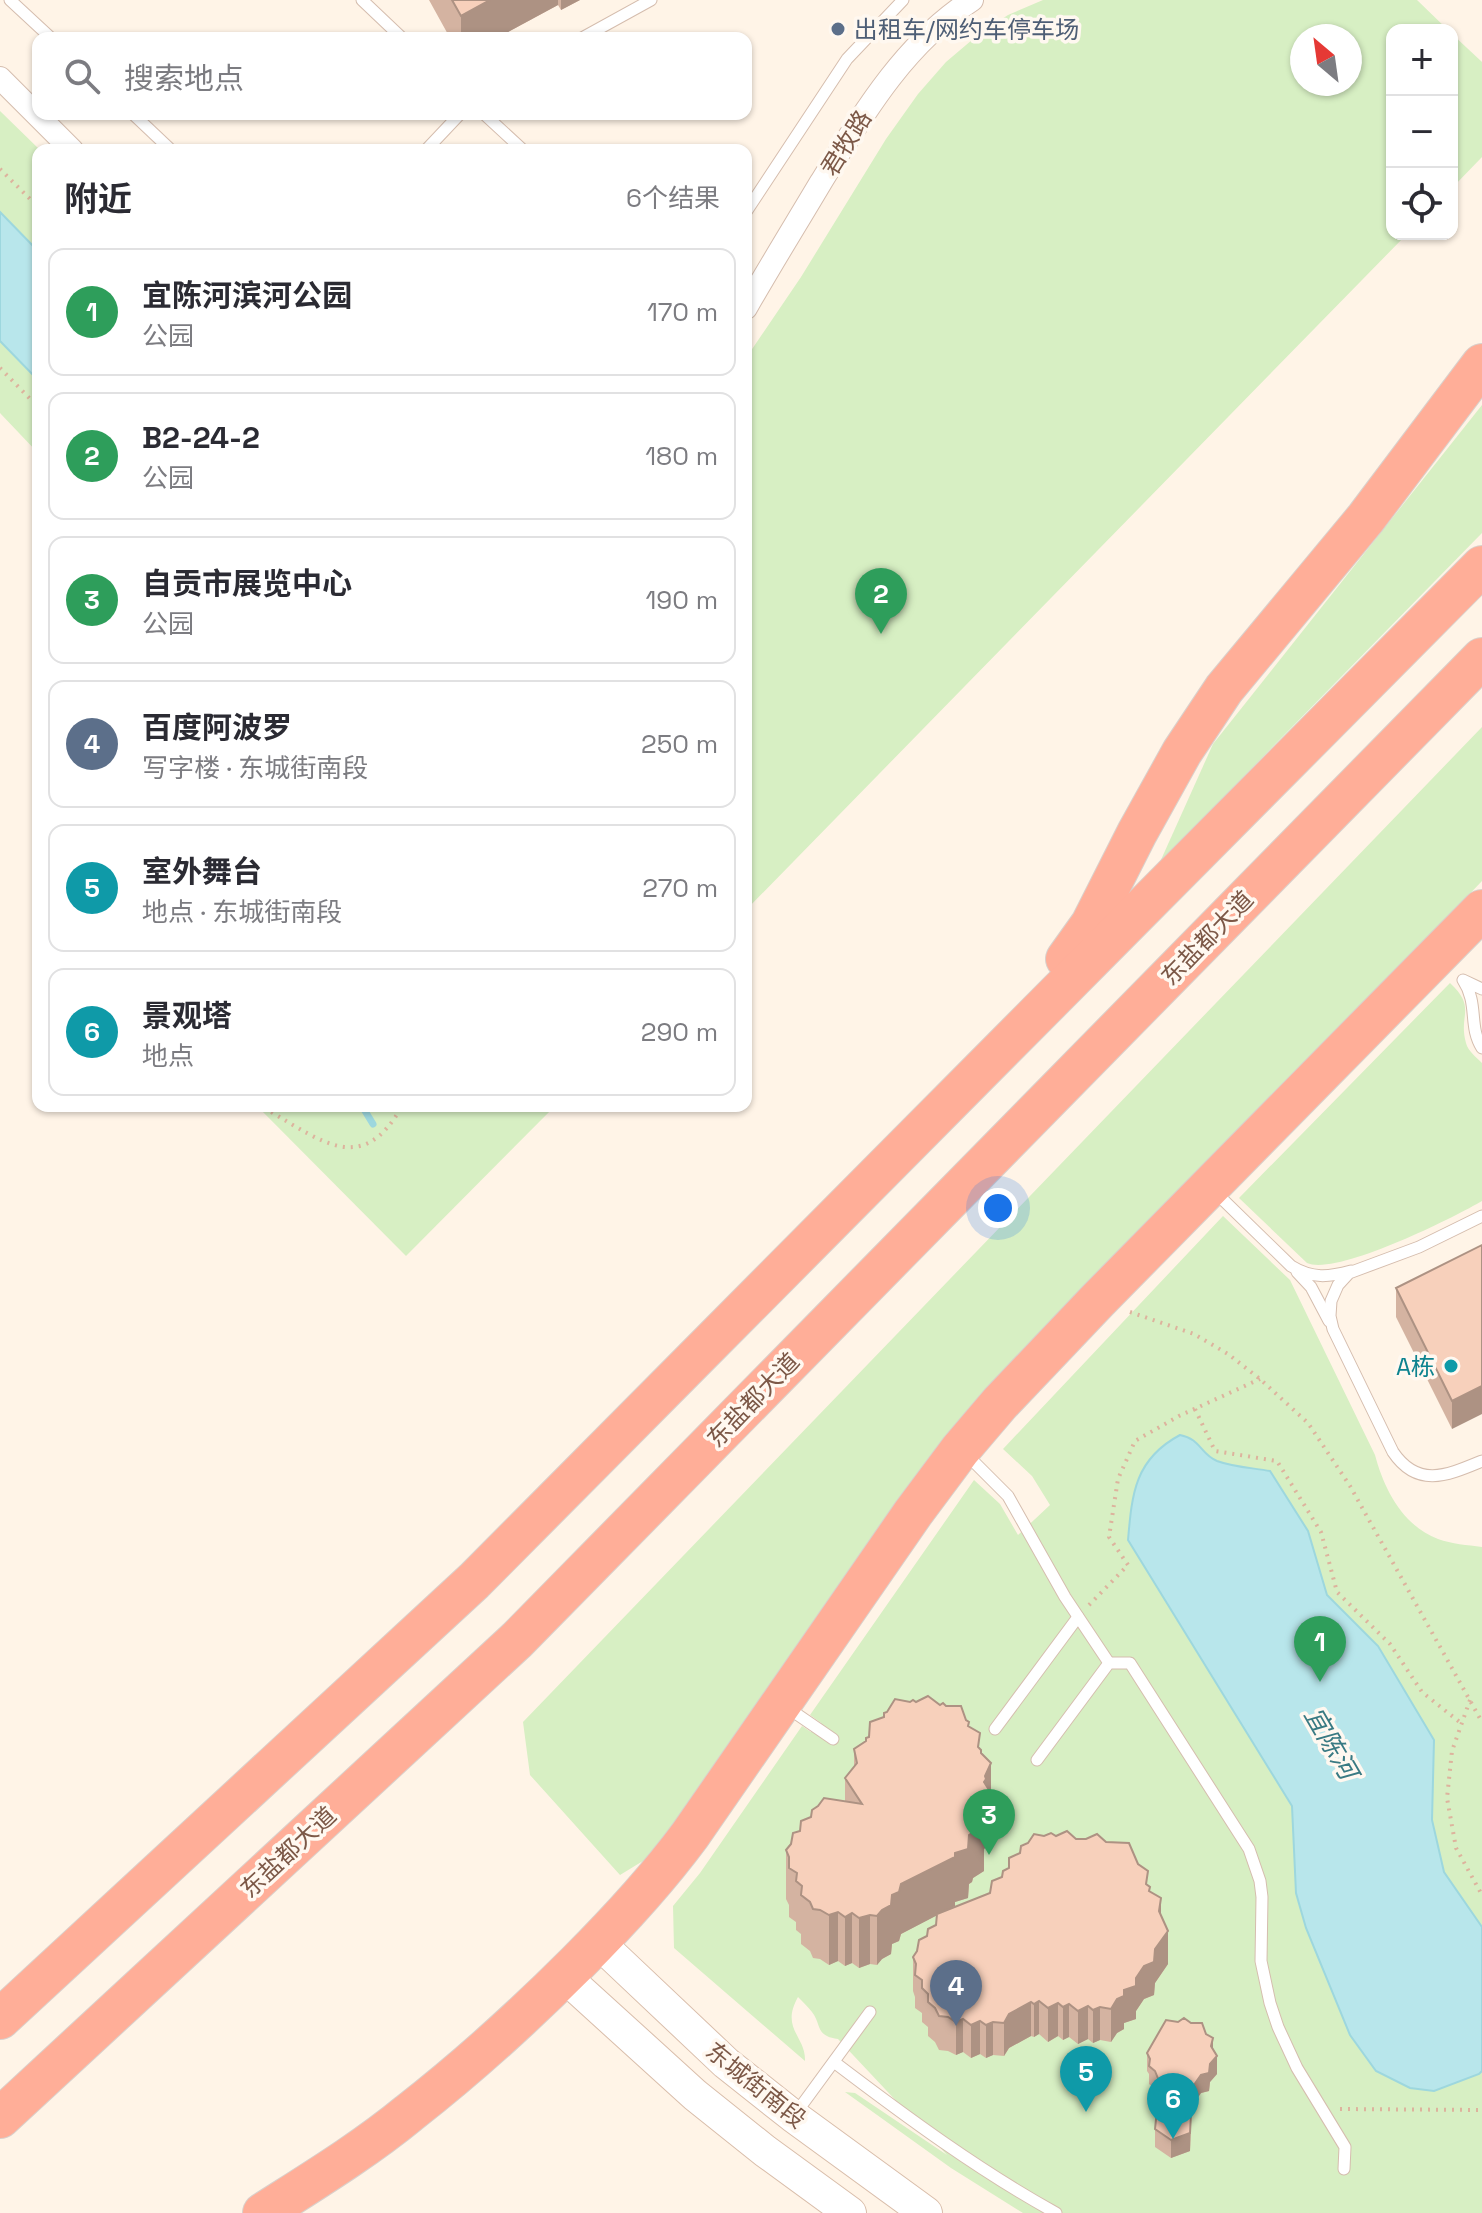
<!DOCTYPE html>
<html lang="zh">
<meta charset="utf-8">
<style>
body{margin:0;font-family:"Space Grotesk","Noto Sans SC",sans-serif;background:#f7f7f7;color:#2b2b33}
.controls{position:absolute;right:24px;top:24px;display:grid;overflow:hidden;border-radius:16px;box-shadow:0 2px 6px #0004}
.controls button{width:72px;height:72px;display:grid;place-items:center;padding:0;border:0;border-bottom:2px solid #e1e1e2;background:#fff;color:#2b2b33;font:40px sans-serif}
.compass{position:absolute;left:1290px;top:24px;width:72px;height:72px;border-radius:50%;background:#fff;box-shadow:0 2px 6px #0004;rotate:331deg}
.you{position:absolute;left:998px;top:1208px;width:28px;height:28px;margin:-20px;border:6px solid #fff;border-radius:50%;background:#1a73e8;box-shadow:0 0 0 12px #1a73e833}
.badge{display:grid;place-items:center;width:52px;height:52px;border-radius:50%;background:#ea580c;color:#fff;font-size:26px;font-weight:700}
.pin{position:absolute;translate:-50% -66px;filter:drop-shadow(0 2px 4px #0008)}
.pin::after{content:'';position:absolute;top:42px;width:28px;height:24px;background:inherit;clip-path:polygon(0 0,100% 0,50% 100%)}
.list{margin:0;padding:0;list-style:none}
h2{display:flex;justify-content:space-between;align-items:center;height:104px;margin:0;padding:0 32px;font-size:34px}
h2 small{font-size:26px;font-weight:400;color:#7c7c81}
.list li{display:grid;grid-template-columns:52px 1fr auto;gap:24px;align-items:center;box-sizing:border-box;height:128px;margin:0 16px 16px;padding:0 16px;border:2px solid #e1e1e2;border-radius:16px}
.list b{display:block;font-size:30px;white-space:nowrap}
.list p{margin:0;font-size:26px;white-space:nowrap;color:#7c7c81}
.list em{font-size:26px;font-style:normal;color:#7c7c81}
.icon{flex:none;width:44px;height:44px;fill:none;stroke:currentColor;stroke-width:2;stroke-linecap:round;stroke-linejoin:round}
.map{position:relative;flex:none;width:1482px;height:2213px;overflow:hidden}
.search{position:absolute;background:#fff;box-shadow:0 2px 6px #0004;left:32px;top:32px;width:720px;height:88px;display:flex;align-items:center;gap:20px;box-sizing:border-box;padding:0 28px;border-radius:16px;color:#7c7c81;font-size:30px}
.panel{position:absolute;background:#fff;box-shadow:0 2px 6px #0004;left:32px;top:144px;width:720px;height:968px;border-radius:16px}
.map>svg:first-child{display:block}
.green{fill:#d7efc3;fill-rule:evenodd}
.water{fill:#b8e6eb;stroke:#9dd7de;stroke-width:2}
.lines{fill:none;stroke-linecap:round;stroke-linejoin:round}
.stream{stroke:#9dd7de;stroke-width:7}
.lane-casing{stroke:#d5bdae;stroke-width:13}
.street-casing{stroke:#d5bdae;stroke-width:24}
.secondary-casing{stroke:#d9bdaa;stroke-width:34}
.highway-casing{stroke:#dad0cb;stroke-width:42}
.path{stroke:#ddb39d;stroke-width:4;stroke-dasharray:2 6;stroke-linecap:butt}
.lane{stroke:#fff;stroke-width:11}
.street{stroke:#fff;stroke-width:22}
.secondary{stroke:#fff;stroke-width:32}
.highway{stroke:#ffae98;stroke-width:40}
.wall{fill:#d4b3a1}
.shaded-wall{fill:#ad9283}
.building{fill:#f7d0bb;stroke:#ad9283;stroke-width:2}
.service-dot{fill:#5c6f8a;stroke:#fff8f0;stroke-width:3}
.culture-dot{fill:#0f9aa8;stroke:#fff8f0;stroke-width:3}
.labels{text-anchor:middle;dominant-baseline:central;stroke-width:7;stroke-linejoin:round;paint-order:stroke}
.service-label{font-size:24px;fill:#4e5e75;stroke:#fff8f0;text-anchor:start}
.street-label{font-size:24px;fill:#7c5847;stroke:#fff8f0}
.culture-label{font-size:24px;fill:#0d838f;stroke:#fff8f0;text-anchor:end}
.water-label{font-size:26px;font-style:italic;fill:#397a83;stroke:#fff8f0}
</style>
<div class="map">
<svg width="1482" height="2213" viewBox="0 0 1482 2213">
<rect width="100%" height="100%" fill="#fff4e7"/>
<!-- green -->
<g class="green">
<path d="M 1043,0 L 1417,0 L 1448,30 L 1392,30 L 1392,234 L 1407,234 L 746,910 L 746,358 L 801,277 L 886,139 L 918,94 L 946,62 L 979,34 L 1008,15 ZM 1302,36 L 1350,36 L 1350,84 L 1302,84 Z"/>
<polygon points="1452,34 1482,62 1482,157 1452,188"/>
<polygon points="0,111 40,150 38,150 38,453 0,413"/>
<polygon points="1482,405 1482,533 1160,862 1213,744"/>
<polygon points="1482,727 1482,881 1012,1371 656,1853 620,1875 530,1775 523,1722"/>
<path d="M 1450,983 C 1477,1008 1458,1015 1466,1043 C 1468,1051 1476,1057 1482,1063 L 1482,1201 C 1453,1218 1337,1276 1307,1263 L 1239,1198 Z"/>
<polygon points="257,1106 555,1106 406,1256"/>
<path d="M 1223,1216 L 1290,1280 L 1375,1455 C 1384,1489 1403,1526 1438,1539 C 1452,1544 1467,1545 1482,1547 L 1482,2213 L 1023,2213 L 951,2168 L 845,2092 L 855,2093 L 861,2097 L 947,2155 L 838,2039 C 815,2036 822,2025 812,2012 C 808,2007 803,2002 798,1997 C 780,2029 806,2036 805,2061 L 674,1948 L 673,1906 L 700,1873 L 802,1726 L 811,1732 L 821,1723 L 810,1715 L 974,1480 L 1000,1504 L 1018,1535 L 1050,1505 L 1032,1476 L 1003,1449 Z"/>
</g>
<!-- water -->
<g class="water">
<polygon points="0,212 38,251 38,380 0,341"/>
<path d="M 1180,1435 C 1201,1439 1200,1454 1217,1461 C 1233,1467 1253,1468 1270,1471 L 1308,1531 L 1327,1595 L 1378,1646 L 1434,1740 L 1432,1820 L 1444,1872 L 1482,1927 L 1482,2071 L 1479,2074 L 1434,2091 L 1410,2088 L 1376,2071 L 1350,2035 L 1306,1928 L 1296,1893 L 1292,1806 L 1128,1540 C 1132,1493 1135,1459 1180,1435 Z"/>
</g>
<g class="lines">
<!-- stream -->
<polyline class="stream" points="362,1106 373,1124"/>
<defs>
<g id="lane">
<polyline points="10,0 51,38"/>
<polyline points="362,0 402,38"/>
<polyline points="582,38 651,0"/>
<polyline points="133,114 171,150"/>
<polyline points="484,114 523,150"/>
<polyline points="426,150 460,114"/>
<polyline points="746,212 847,59 903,0"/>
<path d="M 1482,989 L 1463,980 C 1479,1004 1468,1026 1482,1048"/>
<path d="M 1214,1191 L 1291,1266 C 1312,1279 1329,1277 1351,1271"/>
<path d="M 1482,1216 L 1419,1247 L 1349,1273 L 1338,1285 L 1331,1301 L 1330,1316 L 1333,1329 L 1393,1452 C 1418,1489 1448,1475 1482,1461"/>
<polyline points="1297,1272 1311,1287 1329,1321"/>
<polyline points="967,1455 1008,1496 1065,1597 1109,1663"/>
<polyline points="785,1706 833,1739"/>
<polyline points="995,1729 1078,1617"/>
<polyline points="1037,1760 1109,1663 1130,1663 1249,1849 1260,1881 1262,1897 1261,1961 1270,2003 1278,2027 1297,2068 1345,2147 1344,2169"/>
<path d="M 834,2062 C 905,2116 978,2170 1056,2213"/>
<polyline points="796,2113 870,2012"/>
</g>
<g id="street">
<polyline points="0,78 72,150"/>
<path d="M 746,308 C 770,266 796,224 821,182 C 863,114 904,44 972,0"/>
</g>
<g id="secondary">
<polyline points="598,1942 726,2063 793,2116 926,2213"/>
<polyline points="564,1976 695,2095 765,2151 850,2213"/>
</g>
<g id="highway">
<polyline points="1066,959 1091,924 1137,833 1182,752 1224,689 1366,518 1482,364"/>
<polyline points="0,2019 474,1581 1482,566"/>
<polyline points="0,2118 517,1640 1482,658"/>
<path d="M 263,2213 C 313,2181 364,2150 409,2113 C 468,2067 524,2016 577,1963 C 618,1922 656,1881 690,1835 L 913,1513 L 960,1450 L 1000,1403 L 1097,1301 L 1482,910"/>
</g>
</defs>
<!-- lane casing -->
<use href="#lane" class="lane-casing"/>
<!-- street casing -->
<use href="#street" class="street-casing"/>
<!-- secondary casing -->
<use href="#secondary" class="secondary-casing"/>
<!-- highway casing -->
<use href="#highway" class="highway-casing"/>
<!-- path -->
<g class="path">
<polyline points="0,169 38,207"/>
<polyline points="0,368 38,407"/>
<path d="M 266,1106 L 271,1112 C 323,1142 363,1176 402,1106"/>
<polyline points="1130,1312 1194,1334 1228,1354 1260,1379 1308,1423 1350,1486 1482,1722"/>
<polyline points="1195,1409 1215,1451 1277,1461 1321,1532 1337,1592 1390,1644 1422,1692 1462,1724"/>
<polyline points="1089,1605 1128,1565 1109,1537 1118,1479 1135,1441 1179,1416 1260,1379"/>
<polyline points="1470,1700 1452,1751 1447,1798 1456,1848 1482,1895"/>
<polyline points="1340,2109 1482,2110"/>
</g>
<!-- lane -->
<use href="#lane" class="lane"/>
<!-- street -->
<use href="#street" class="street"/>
<!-- secondary -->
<use href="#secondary" class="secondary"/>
<!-- highway -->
<use href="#highway" class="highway"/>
</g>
<!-- wall -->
<g class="wall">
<polygon points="429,0 580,0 561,10 558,5 497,38 450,38"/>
<polygon points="1482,1245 1452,1429 1396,1317 1396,1288"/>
<polygon points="910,1702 940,1705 966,1720 980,1749 981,1754 991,1763 991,1842 984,1849 984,1871 973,1878 972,1882 969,1884 968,1898 955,1902 955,1906 944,1912 990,1893 1020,1853 1044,1836 1076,1839 1138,1864 1161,1915 1168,1964 1155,1983 1154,1995 1144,1999 1136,2011 1136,2019 1124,2023 1124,2029 1117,2033 1111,2042 1100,2040 1093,2043 1088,2039 1078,2044 1069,2037 1063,2040 1058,2036 1048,2042 1039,2034 1034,2037 1031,2036 1009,2048 1004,2056 993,2055 986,2058 980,2054 971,2058 963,2052 956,2055 948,2051 939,2050 935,2042 928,2036 928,2027 922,2022 922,2013 915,2008 915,1997 913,1991 913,1957 936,1925 937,1915 901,1934 899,1941 892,1944 891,1954 882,1959 877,1965 870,1964 859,1968 852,1963 845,1966 838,1961 829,1965 820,1959 813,1958 810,1951 801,1944 801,1934 796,1930 796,1922 789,1917 789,1905 786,1899 786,1850 800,1831 845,1801 845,1778 854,1767 854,1749 866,1741 884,1717"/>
<polygon points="1213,2048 1217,2074 1210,2082 1209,2091 1201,2093 1189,2111 1191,2131 1190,2151 1171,2158 1155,2147 1155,2129 1163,2108 1155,2089 1149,2084 1149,2074 1147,2071 1147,2053"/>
</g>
<!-- shaded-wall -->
<g class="shaded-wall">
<polygon points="490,0 558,0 558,5 497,38 461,38 461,16"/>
<polygon points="561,0 580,0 561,10"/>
<polygon points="1482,1386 1482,1414 1452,1429 1452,1401"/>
<polygon points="991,1763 991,1842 984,1849 984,1871 973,1878 972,1882 969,1884 968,1898 955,1902 955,1906 901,1934 899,1941 892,1944 891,1954 882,1959 877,1965 877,1916 901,1884 955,1853 973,1829 981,1808 985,1776"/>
<polygon points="1161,1898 1161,1932 1168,1931 1168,1964 1155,1983 1154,1995 1144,1999 1136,2011 1136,2019 1124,2023 1124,1990 1136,1978 1159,1911"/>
<polygon points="838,1912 838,1961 829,1965 829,1915"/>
<polygon points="852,1913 852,1963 845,1966 845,1917"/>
<polygon points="870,1915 870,1964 859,1968 859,1918"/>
<polygon points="1124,1996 1124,2029 1117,2033 1111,2042 1111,2009 1117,1999"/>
<polygon points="1039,2001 1039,2034 1034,2037 1034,2004"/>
<polygon points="1031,2002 1031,2036 1009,2048 1004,2056 1004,2023 1009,2014"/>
<polygon points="1058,2003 1058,2036 1048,2042 1048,2008"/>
<polygon points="1069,2004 1069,2037 1063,2040 1063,2007"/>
<polygon points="1088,2006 1088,2039 1078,2044 1078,2011"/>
<polygon points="1100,2007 1100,2040 1093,2043 1093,2010"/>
<polygon points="963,2019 963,2052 956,2055 956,2022"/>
<polygon points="980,2021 980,2054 971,2058 971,2025"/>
<polygon points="993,2022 993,2055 986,2058 986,2025"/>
<polygon points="1213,2038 1213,2056 1217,2056 1217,2074 1210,2082 1209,2091 1201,2093 1180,2123 1180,2105 1211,2046"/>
<polygon points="1191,2113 1190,2151 1171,2158 1171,2140"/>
</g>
<!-- building -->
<g class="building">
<polygon points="452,0 490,0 461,16"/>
<polygon points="1482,1245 1482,1386 1452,1401 1396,1288"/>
<polygon points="928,1696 940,1705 943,1703 946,1706 961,1706 966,1720 969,1722 968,1726 980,1733 978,1747 981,1750 981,1753 991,1763 985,1776 986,1779 984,1782 991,1793 982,1802 984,1805 981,1808 984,1822 973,1829 972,1833 969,1835 968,1849 955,1853 955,1857 901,1884 899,1892 892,1895 891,1905 882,1910 877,1916 870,1915 859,1918 852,1913 845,1917 838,1912 829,1915 820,1910 813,1909 810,1902 801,1895 802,1886 796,1881 797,1873 789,1868 789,1857 786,1850 791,1844 793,1833 800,1831 801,1821 811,1817 812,1810 818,1806 824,1798 862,1804 845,1778 857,1763 854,1749 866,1741 866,1738 869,1737 870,1722 884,1717 884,1713 887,1712 895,1699 910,1702 913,1700 916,1702"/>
<polygon points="1067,1831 1076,1839 1086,1839 1097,1834 1106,1842 1129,1843 1138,1864 1148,1871 1146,1884 1150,1887 1149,1891 1161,1898 1159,1911 1168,1931 1155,1949 1154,1962 1144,1966 1136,1978 1136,1986 1124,1990 1124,1996 1117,1999 1111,2009 1100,2007 1093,2010 1088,2006 1078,2011 1069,2004 1063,2007 1058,2003 1048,2008 1039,2001 1034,2004 1031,2002 1009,2014 1004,2023 993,2022 986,2025 980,2021 971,2025 963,2019 956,2022 948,2017 939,2016 935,2008 928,2002 928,1994 922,1988 922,1980 915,1975 916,1964 913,1957 917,1951 919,1940 927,1936 928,1929 936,1925 937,1914 990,1893 992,1881 1002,1877 1003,1871 1009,1868 1009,1858 1020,1853 1021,1846 1028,1843 1034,1834 1044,1836 1051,1833 1056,1836"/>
<polygon points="1184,2018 1191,2023 1202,2023 1206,2034 1213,2038 1211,2046 1217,2056 1210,2064 1209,2073 1201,2075 1180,2105 1191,2113 1190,2133 1171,2140 1155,2129 1157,2110 1169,2106 1155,2071 1149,2066 1150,2059 1147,2053 1166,2020 1178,2022"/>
</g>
<!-- markers -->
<circle class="service-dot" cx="838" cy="29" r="8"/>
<circle class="culture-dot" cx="1451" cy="1366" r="8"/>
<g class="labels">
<!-- service labels -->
<g class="service-label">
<text x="854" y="29">出租车/网约车停车场</text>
</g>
<!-- street labels -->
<g class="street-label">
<text transform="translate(846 143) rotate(-58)">君牧路</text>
<text transform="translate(1207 938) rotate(-46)">东盐都大道</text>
<text transform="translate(753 1400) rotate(-46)">东盐都大道</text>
<text transform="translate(288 1852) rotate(-43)">东盐都大道</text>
<text transform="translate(756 2085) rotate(39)">东城街南段</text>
</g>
<!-- culture labels -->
<g class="culture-label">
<text x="1435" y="1366">A栋</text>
</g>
<!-- water labels -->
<g class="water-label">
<text transform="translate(1331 1743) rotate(60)">宜陈河</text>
</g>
</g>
</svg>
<div class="controls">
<button>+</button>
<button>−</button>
<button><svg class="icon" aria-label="locate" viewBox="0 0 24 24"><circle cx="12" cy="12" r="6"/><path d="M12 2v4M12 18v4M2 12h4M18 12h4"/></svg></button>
</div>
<svg class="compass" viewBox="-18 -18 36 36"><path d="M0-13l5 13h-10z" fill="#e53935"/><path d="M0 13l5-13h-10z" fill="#7c7c81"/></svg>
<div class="you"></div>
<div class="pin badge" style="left:1320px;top:1682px;background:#2e9e5b">1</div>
<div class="pin badge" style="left:881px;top:634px;background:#2e9e5b">2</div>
<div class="pin badge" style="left:989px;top:1855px;background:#2e9e5b">3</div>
<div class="pin badge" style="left:956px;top:2026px;background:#5c6f8a">4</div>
<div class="pin badge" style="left:1086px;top:2112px;background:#0f9aa8">5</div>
<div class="pin badge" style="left:1173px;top:2139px;background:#0f9aa8">6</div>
<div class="search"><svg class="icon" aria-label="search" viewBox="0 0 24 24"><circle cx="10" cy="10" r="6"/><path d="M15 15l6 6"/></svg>搜索地点</div>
<section class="panel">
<h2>附近<small>6个结果</small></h2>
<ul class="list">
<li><span class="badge" style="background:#2e9e5b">1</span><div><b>宜陈河滨河公园</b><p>公园</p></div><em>170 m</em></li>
<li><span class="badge" style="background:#2e9e5b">2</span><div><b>B2-24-2</b><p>公园</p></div><em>180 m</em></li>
<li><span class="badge" style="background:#2e9e5b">3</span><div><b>自贡市展览中心</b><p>公园</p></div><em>190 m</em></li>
<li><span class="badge" style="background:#5c6f8a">4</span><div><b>百度阿波罗</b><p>写字楼 · 东城街南段</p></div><em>250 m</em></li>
<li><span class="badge" style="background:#0f9aa8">5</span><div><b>室外舞台</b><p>地点 · 东城街南段</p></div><em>270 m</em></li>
<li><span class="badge" style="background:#0f9aa8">6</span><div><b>景观塔</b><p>地点</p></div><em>290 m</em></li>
</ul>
</section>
</div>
